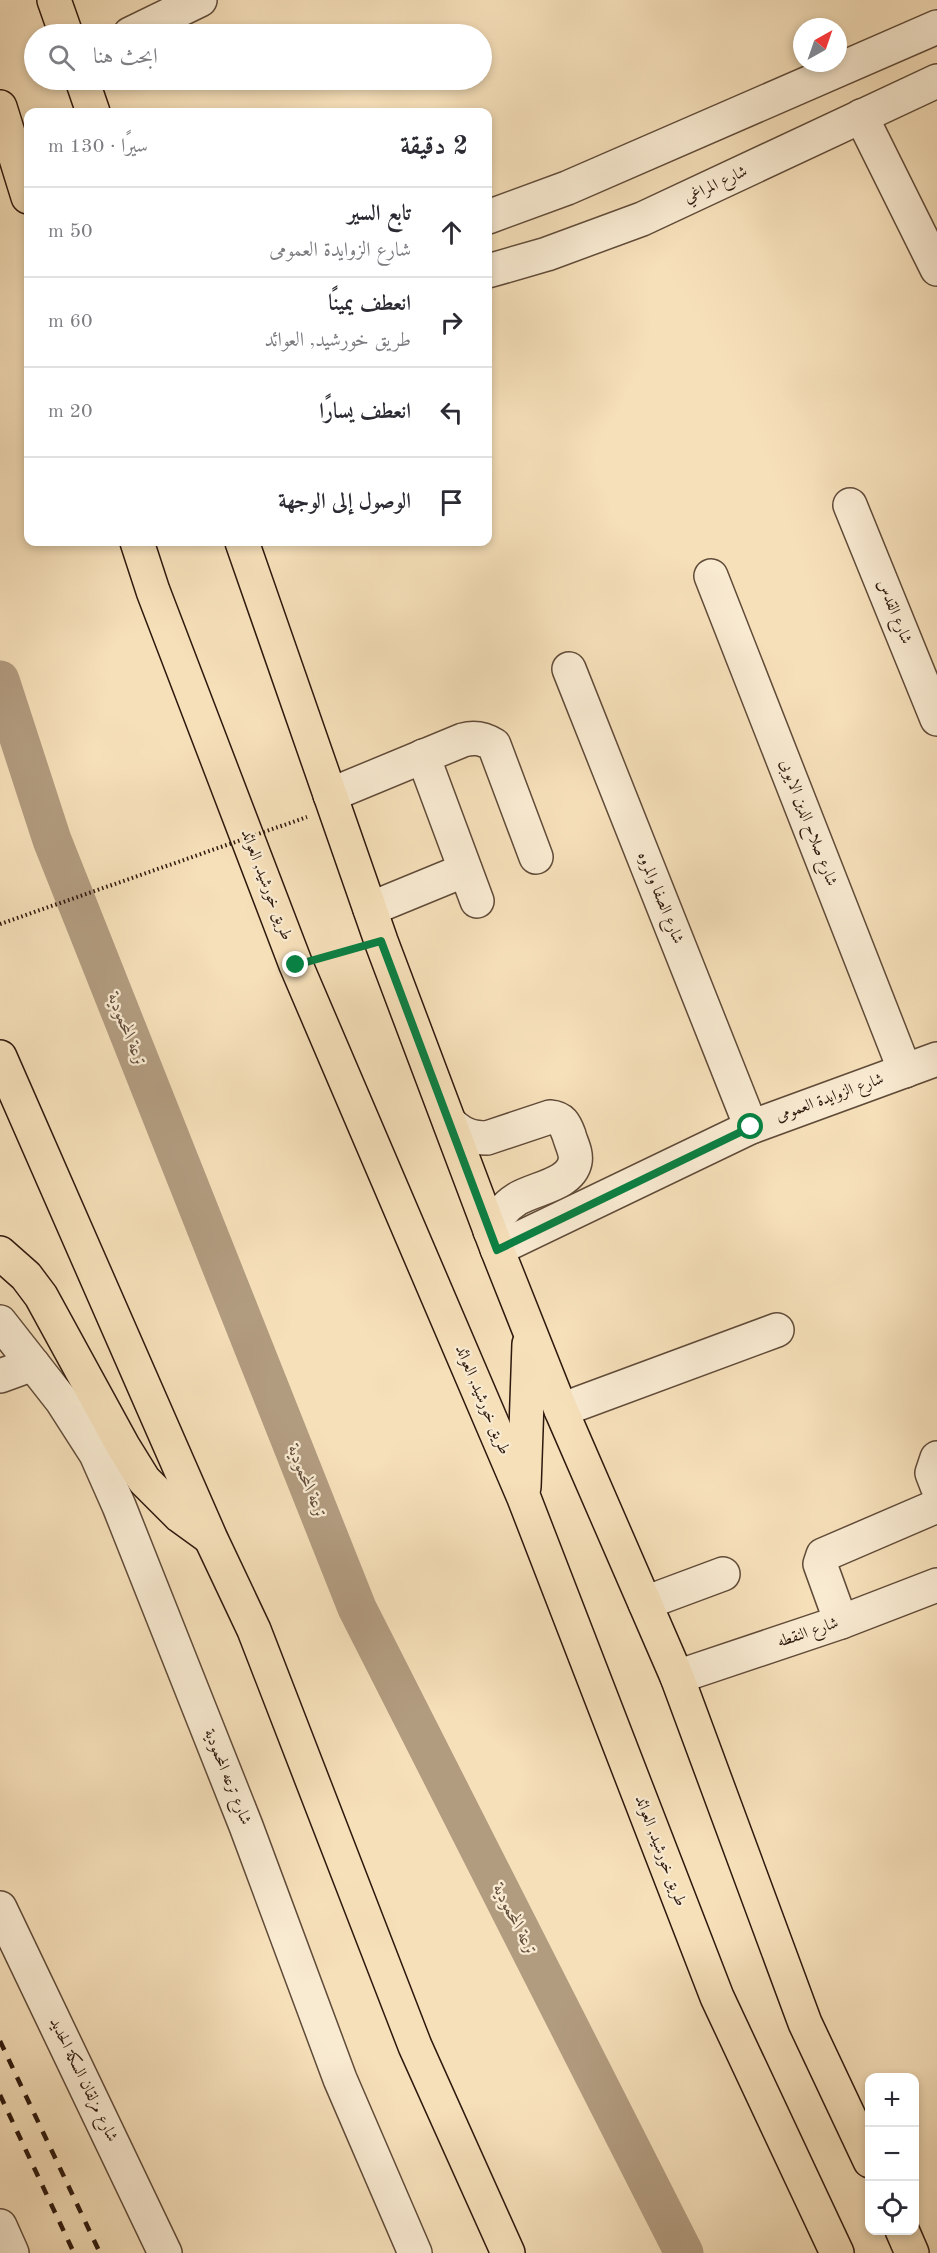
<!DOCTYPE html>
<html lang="ar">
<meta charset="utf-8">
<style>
body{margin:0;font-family:"Old Standard TT",Amiri,serif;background:#f7f7f7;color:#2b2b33;direction:rtl}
.controls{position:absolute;right:18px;bottom:18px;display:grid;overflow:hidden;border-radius:12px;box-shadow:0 3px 9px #0003}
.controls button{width:54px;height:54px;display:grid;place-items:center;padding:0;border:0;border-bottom:2px solid #e1e1e2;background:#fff;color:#2b2b33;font:30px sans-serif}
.compass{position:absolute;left:793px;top:18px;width:54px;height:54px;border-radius:50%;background:#fff;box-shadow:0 3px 9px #0003;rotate:40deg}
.stop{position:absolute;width:18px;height:18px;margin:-14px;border:4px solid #0b8043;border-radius:50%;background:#fff}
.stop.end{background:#0b8043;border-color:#fff;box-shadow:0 2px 6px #0008}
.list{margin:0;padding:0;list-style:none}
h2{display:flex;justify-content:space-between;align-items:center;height:78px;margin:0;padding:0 24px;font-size:26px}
h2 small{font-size:20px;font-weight:400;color:#7c7c81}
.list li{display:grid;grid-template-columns:39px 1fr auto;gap:18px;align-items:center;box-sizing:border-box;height:90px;padding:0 24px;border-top:2px solid #e1e1e2}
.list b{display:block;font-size:22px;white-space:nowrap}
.list p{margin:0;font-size:20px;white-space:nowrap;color:#7c7c81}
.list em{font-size:20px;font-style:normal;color:#7c7c81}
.icon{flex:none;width:33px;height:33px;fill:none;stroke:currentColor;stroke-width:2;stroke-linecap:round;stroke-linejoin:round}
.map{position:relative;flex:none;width:937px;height:2253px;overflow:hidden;direction:ltr}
.search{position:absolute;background:#fff;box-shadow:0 3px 9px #0003;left:24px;top:24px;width:468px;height:66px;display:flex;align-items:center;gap:15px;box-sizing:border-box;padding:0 21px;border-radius:33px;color:#7c7c81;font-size:22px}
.panel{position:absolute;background:#fff;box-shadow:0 3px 9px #0003;left:24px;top:108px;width:468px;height:438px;border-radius:12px;direction:rtl}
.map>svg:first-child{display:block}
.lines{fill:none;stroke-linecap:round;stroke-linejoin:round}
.canal{stroke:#b29c80;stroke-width:39}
.minor-casing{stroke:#604b39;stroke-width:36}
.major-casing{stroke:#2e190e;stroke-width:36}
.path{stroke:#2e190e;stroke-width:4;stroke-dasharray:1.5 3;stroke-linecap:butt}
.minor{stroke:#f9ebd2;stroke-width:33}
.major{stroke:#f6e0ba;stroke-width:33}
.rail{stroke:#2e190e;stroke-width:4.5;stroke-dasharray:10 10;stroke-linecap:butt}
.path-bridge{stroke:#2e190e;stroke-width:4;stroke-dasharray:1.5 3;stroke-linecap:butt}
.route{stroke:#0b8043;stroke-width:8}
.labels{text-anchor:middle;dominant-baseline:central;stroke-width:4.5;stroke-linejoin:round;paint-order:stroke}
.street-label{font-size:16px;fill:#2e190e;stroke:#f9ebd2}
.water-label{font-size:18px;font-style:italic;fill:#634d3c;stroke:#f9ebd2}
</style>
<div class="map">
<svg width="937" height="2253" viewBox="0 0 937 2253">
<rect width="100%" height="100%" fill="#f6e0ba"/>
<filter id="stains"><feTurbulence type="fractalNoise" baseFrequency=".00333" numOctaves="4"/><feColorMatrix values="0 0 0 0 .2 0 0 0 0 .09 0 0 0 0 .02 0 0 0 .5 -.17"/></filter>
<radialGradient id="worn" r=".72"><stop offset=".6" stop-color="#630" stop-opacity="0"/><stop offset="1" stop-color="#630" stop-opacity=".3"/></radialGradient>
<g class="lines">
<!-- canal -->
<polyline class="canal" points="0,680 52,840 357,1608 684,2253"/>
<defs>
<g id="minor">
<polyline points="130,34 200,0"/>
<polyline points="861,116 937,269"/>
<polyline points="488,217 567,188 937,27"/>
<polyline points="488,271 547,254 642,219 937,81"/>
<polyline points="850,505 937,719"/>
<polyline points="711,576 905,1071"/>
<polyline points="569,669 751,1127"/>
<polyline points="423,756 477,901"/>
<path d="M 330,795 L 463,740 C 474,737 483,738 494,745 L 536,857"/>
<polyline points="370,909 465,870"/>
<path d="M 450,1123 C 461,1134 471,1138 487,1138 L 550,1117 C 562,1118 565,1124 569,1135 C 571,1143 577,1153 575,1162 C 570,1185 535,1188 517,1199 C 504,1207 497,1218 490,1231"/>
<polyline points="497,1249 751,1127 937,1059"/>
<polyline points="0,1322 62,1401 96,1454 119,1506 246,1826 340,2079 415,2253"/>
<polyline points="0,1376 33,1364"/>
<polyline points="561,1410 777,1330"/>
<polyline points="937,1458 932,1473 937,1486"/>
<polyline points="645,1603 723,1574"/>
<polyline points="841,1622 820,1564 823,1555 937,1506"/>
<polyline points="677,1677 841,1622 937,1585"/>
<polyline points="0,1908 165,2253"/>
<polyline points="0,2226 12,2253"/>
</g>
<g id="major">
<polyline points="54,0 66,34"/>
<polyline points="82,80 93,112"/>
<polyline points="0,107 28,197"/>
<polyline points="137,542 153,591 296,965 524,1498 717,1997 837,2253"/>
<polyline points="242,542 381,941 497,1249 561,1410 677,1677 805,2023 870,2161"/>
<polyline points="0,1057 211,1539 254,1630 415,2046 508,2253"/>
<polyline points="0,1253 26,1276 41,1296 123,1446 144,1480 180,1516 209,1537"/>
<polyline points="524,1487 529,1344"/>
<polyline points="902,2230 912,2253"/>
</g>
</defs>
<!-- minor casing -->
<use href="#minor" class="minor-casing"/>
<!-- major casing -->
<use href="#major" class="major-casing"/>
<!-- path -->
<polyline class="path" points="330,956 346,951"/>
<!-- minor -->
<use href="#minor" class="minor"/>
<!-- major -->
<use href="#major" class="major"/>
<!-- rail -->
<g class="rail">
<polyline points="0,2041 100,2253"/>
<polyline points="0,2095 74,2253"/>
</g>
<!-- path-bridge -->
<polyline class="path-bridge" points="0,924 307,817"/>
</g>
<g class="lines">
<!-- route -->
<polyline class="route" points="296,965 381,941 497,1250 751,1127"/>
</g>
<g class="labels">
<!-- street labels -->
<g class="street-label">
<text transform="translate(716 185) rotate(-25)">شارع المراغي</text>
<text transform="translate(894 612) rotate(68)">شارع القدس</text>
<text transform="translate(808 823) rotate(69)">شارع صلاح الدين الايوبى</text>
<text transform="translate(266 885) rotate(69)">طريق خورشيد, العوائد</text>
<text transform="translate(660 898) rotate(68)">شارع الصفا والمروه</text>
<text transform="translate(830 1098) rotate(-20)">شارع الزوايدة العمومى</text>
<text transform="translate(482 1400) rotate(67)">طريق خورشيد, العوائد</text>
<text transform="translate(808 1633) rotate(-19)">شارع النقطه</text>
<text transform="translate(227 1777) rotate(68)">شارع ترعه المحمودية</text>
<text transform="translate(660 1851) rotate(69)">طريق خورشيد, العوائد</text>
<text transform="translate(83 2080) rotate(64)">شارع مزلقان السكة الحديد</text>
</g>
<!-- water labels -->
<g class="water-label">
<text transform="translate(127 1030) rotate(68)">ترعة المحمودية</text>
<text transform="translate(307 1482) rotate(68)">ترعة المحمودية</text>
<text transform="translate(515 1920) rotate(63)">ترعة المحمودية</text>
</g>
</g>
<rect width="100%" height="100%" filter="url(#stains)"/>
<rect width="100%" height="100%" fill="url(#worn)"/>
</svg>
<div class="controls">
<button>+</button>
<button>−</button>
<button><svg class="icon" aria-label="locate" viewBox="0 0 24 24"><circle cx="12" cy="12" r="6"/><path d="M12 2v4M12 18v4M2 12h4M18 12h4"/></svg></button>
</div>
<svg class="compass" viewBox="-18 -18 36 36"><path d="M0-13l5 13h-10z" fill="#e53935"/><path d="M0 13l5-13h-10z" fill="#7c7c81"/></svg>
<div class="stop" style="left:751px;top:1127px"></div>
<div class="stop end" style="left:296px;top:965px"></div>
<div class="search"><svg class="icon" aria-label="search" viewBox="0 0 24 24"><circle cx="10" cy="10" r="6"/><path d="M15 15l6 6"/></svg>ابحث هنا</div>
<section class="panel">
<h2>2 دقيقة<small>سيرًا · 130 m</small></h2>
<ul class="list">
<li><svg class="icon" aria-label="ahead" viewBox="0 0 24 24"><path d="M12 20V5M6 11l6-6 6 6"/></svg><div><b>تابع السير</b><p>شارع الزوايدة العمومى</p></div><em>50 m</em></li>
<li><svg class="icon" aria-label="right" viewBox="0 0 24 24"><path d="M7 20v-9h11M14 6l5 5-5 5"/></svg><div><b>انعطف يمينًا</b><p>طريق خورشيد, العوائد</p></div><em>60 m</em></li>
<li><svg class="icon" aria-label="left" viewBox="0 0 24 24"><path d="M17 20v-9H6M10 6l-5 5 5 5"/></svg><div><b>انعطف يسارًا</b></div><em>20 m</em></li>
<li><svg class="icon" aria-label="arrive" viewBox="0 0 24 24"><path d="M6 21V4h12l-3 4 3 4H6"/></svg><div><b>الوصول إلى الوجهة</b></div></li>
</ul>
</section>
</div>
